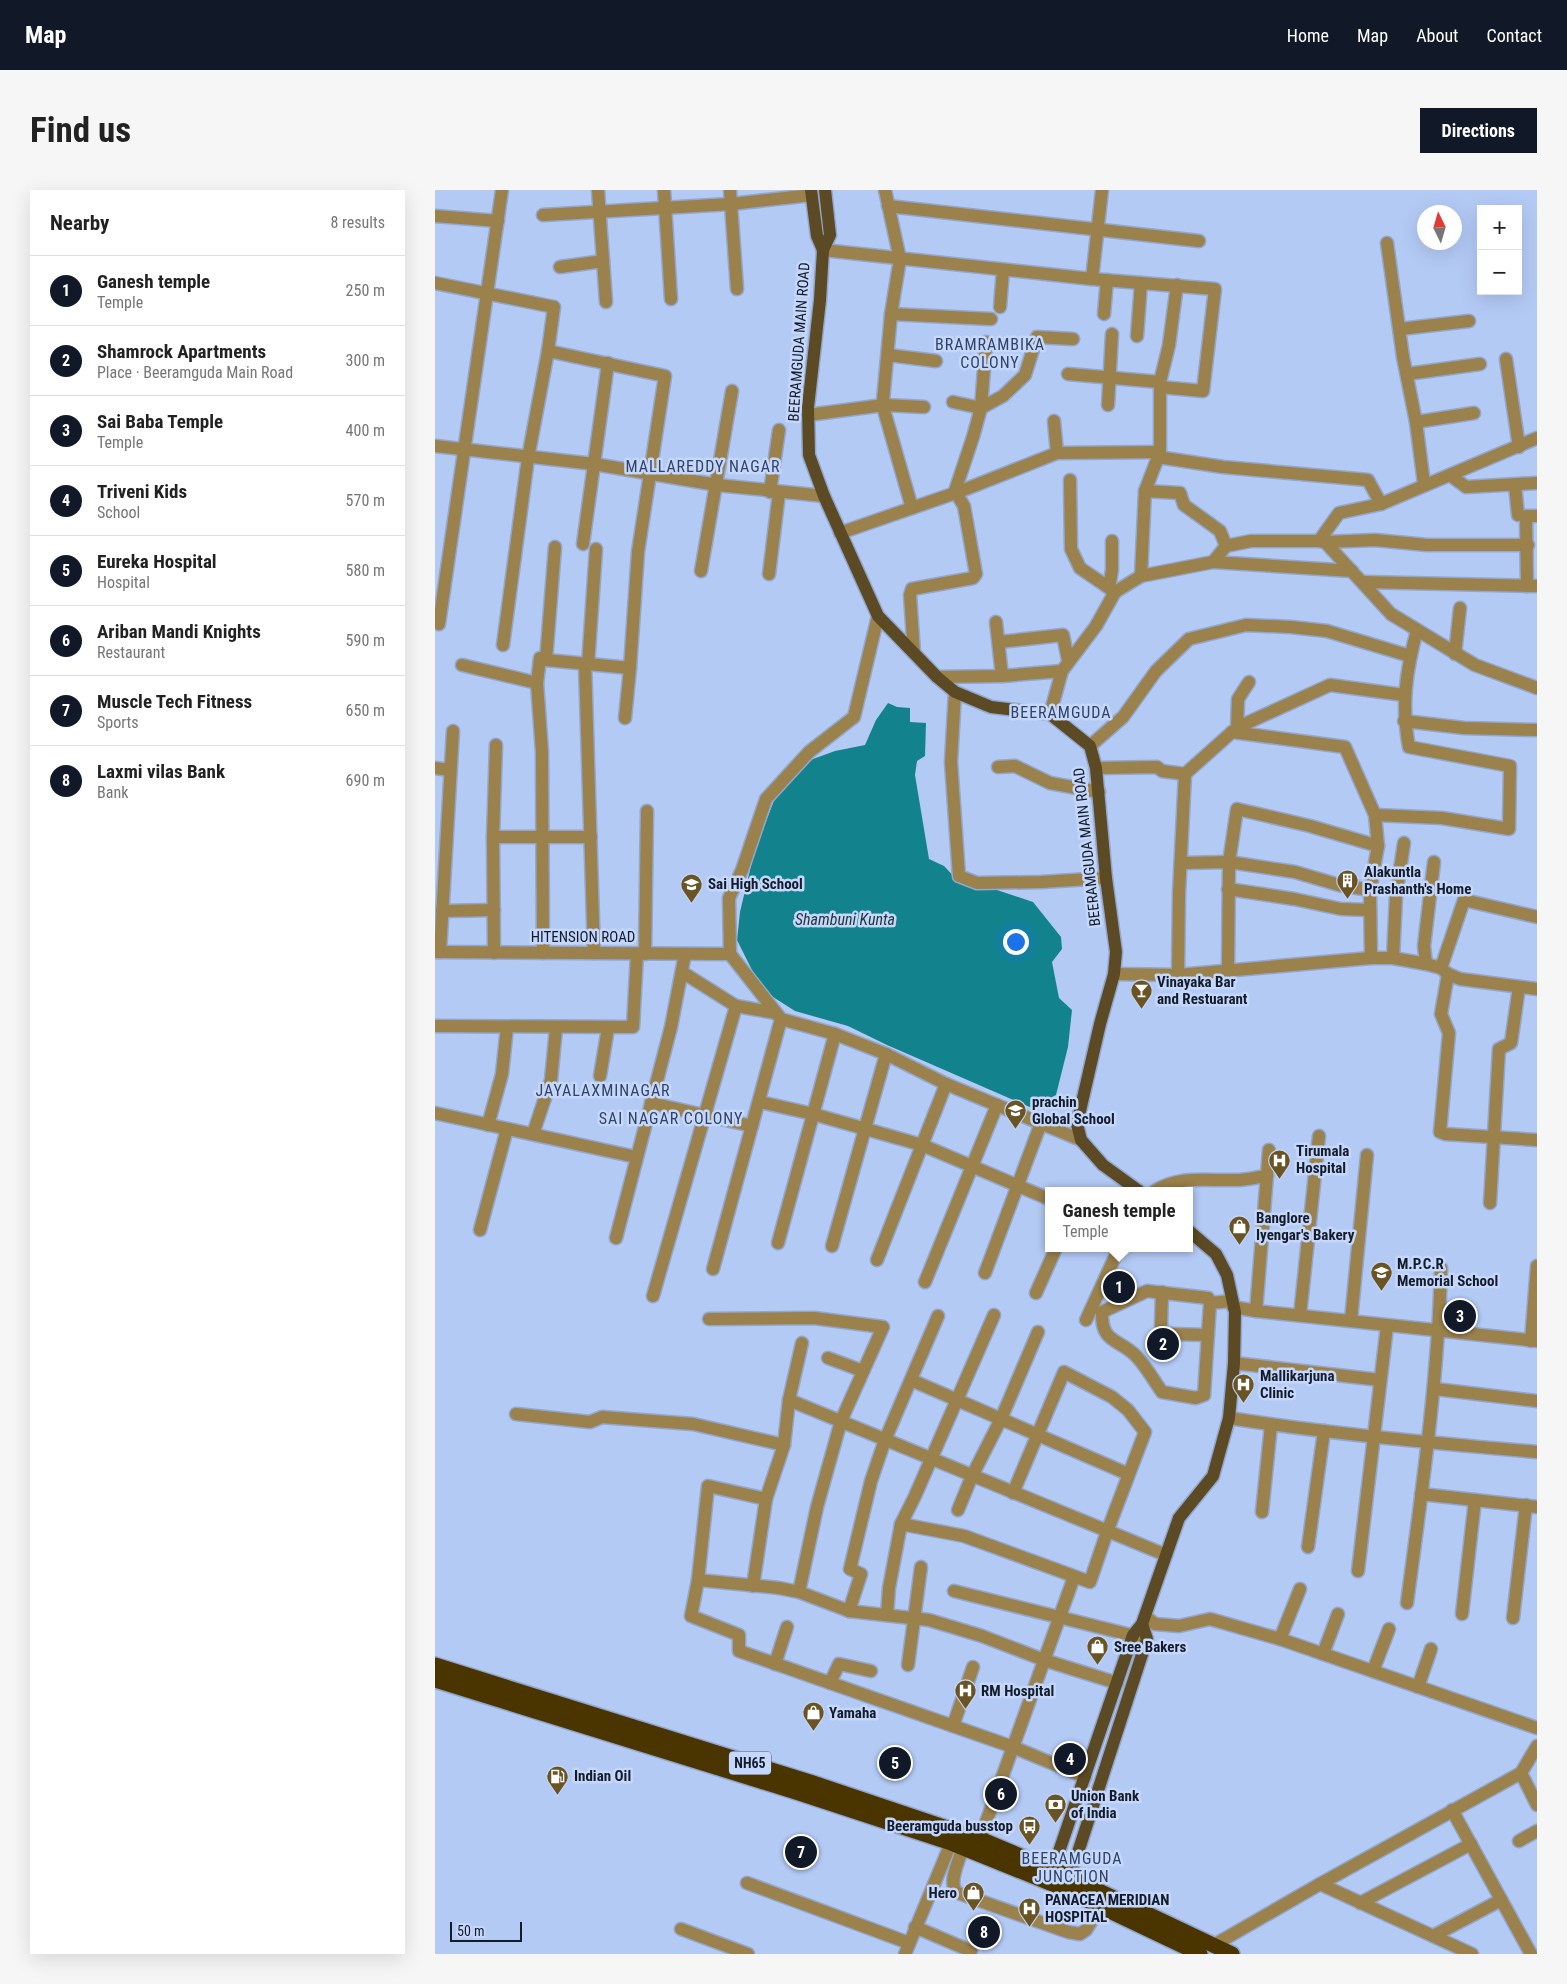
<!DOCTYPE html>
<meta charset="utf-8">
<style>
body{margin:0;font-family:"Roboto Condensed",sans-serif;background:#f6f6f6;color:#222}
.controls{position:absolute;right:15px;top:15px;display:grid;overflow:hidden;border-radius:0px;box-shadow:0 5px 20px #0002}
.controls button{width:45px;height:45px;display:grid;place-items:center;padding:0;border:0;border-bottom:1px solid #e0e0e0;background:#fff;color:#222;font:25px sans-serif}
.compass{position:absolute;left:982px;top:15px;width:45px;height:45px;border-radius:50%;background:#fff;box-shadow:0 5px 20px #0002;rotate:355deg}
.scale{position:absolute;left:15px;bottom:12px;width:72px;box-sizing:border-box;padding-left:5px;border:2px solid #141c2c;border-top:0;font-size:14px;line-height:18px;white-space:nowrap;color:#141c2c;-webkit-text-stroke:4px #c5d7fa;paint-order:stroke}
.you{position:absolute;left:580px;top:751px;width:18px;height:18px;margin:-12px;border:4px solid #fff;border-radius:50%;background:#1a73e8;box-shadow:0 0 0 8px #1a73e833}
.badge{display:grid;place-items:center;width:32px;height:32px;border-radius:50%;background:#111827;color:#fff;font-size:16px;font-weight:700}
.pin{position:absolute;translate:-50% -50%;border:2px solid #fff;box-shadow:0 1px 5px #0006}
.popup{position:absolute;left:610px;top:997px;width:148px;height:65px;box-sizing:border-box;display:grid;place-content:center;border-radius:0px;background:#fff;filter:drop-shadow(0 1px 4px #0005);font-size:16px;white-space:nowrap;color:#767676}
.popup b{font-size:19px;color:#222}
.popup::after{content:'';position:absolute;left:50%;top:100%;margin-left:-10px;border:10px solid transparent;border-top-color:#fff}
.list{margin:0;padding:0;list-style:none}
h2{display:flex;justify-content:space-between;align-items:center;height:65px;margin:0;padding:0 20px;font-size:21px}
h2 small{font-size:16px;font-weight:400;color:#767676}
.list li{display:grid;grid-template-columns:32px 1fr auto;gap:15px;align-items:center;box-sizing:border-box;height:70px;padding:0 20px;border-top:1px solid #e0e0e0}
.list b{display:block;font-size:19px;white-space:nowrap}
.list p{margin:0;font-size:16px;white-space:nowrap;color:#767676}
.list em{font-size:16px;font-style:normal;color:#767676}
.map{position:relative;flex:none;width:1102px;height:1764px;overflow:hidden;border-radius:0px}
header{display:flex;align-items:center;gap:30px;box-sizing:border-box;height:70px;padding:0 25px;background:#111827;color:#fff}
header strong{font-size:24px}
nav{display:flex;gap:28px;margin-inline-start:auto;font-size:18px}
.intro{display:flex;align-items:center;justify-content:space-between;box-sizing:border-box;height:120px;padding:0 30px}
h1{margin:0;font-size:35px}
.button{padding:12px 22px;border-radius:0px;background:#111827;color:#fff;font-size:18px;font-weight:700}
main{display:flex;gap:30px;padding:0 30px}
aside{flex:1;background:#fff;border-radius:0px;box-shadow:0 5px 20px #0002}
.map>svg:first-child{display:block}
.water{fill:#12838c}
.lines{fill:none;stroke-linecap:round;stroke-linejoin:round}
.minor-casing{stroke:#93a7cd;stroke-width:15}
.major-casing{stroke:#93a7cd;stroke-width:15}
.highway-casing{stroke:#93a7cd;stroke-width:18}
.minor{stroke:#9b814b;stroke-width:12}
.major{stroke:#5c4a24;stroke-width:12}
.highway{stroke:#4a3501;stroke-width:15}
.labels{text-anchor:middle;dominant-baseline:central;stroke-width:5;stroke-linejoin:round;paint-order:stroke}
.shield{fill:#c5d7fa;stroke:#49546a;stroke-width:1}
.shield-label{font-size:14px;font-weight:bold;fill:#141c2c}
.street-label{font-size:15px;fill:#141c2c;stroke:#c5d7fa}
.poi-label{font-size:15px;font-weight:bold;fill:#141c2c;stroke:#c5d7fa;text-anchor:start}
.neighbourhood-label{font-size:16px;letter-spacing:1px;fill:#314366;stroke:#c5d7fa}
.water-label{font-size:16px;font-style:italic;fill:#1e3537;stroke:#c5d7fa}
</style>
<header>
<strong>Map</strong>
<nav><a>Home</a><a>Map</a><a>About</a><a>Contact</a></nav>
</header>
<div class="intro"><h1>Find us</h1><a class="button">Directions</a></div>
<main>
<aside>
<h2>Nearby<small>8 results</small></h2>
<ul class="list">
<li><span class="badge">1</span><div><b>Ganesh temple</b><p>Temple</p></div><em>250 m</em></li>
<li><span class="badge">2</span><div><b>Shamrock Apartments</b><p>Place · Beeramguda Main Road</p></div><em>300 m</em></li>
<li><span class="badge">3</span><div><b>Sai Baba Temple</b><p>Temple</p></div><em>400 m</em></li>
<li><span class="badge">4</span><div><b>Triveni Kids</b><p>School</p></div><em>570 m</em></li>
<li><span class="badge">5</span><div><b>Eureka Hospital</b><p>Hospital</p></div><em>580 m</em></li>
<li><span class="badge">6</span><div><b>Ariban Mandi Knights</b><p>Restaurant</p></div><em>590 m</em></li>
<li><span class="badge">7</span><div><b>Muscle Tech Fitness</b><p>Sports</p></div><em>650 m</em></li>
<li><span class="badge">8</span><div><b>Laxmi vilas Bank</b><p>Bank</p></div><em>690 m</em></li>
</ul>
</aside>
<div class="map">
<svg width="1102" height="1764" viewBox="0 0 1102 1764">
<rect width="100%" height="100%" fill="#b3caf5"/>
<!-- water -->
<polygon class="water" points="453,513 462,517 475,518 475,532 491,533 490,566 482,571 480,585 494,669 509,676 525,693 562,700 598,712 626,747 627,759 617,772 624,808 637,820 633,857 621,905 597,918 452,855 413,836 360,821 327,800 302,750 305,722 320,659 342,603 358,585 378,569 400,561 430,555 441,530"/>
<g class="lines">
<defs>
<g id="minor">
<polyline points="163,0 171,112"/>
<polyline points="229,0 236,109"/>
<polyline points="295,0 302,99"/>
<polyline points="450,0 465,69 456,124 448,211 449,220 477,318"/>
<polyline points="453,16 764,51"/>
<polyline points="108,25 296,14 377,5"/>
<polyline points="0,26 63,31"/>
<polyline points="952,53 968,167 981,232 989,294"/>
<polyline points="388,60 657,89 780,99 768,201 725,197"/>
<polyline points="125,77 168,71"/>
<polyline points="657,89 667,0"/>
<polyline points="0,93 119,117 113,161 93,268 68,455"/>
<polyline points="565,117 568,80"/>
<polyline points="456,124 556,129"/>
<polyline points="669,124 672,90"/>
<polyline points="965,139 1034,131"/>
<polyline points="702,146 706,93"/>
<polyline points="453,165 501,171"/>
<polyline points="1071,169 1084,257"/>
<polyline points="633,184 725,192"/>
<polyline points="972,184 1045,174"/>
<polyline points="518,212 546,218 551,152"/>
<polyline points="673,215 677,144"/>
<polyline points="373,225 449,215 489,217"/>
<polyline points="619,231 622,263"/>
<polyline points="981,232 1039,223"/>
<polyline points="0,256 159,274 282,295 389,306"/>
<polyline points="723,267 788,277 933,290 946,314"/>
<polyline points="1015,285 1031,297 1102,293"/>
<polyline points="635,290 636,359 645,378 680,402"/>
<polyline points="1080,295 1083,325"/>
<polyline points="710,301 745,303 749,315 785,341 791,356"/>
<polyline points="335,302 344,240"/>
<polyline points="405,343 526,301 622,263 725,262"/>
<polyline points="884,351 890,352 956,424 1040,475 1102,498"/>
<polyline points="890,352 940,350 992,355 1093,355"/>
<polyline points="148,354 173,173"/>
<polyline points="778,372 917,381"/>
<polyline points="266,381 297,201"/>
<polyline points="334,384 344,303"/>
<polyline points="706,386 710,301 725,262 725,192 734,155 742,95"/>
<polyline points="928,392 1102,396"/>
<polyline points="1092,396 1091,326 1102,326"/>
<polyline points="674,398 677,380 677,351"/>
<polyline points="443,426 419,527 374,562 331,609 307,680 294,708 295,764 346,829 400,844 451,864 511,894 646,950"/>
<polyline points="561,432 567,486"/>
<polyline points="4,434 67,0"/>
<polyline points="564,452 628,445 633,470"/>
<polyline points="479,463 475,405 477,399 538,388 541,384 529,316 520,301 538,247 546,218 568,206 590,185 602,147 638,149"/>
<polyline points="1020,464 1025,418"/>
<polyline points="111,470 120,357"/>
<polyline points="150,474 159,763"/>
<polyline points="27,475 102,493"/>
<polyline points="153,475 161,359"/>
<polyline points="502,487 567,486 627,481"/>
<polyline points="520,502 516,572 524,686 542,693 606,692 671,688"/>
<polyline points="615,524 627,481 661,436 680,402 706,386 778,372 791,356 816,351 884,351 904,323 946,314 1102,248"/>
<polyline points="190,528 195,478"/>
<polyline points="969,531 1029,538 1102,540"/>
<polyline points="802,539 803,509 814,492"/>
<polyline points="797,542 910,557 940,625 943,656 935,700 936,768"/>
<polyline points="655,556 688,527 721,481 754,449 811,435 856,437 892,441 975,466"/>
<polyline points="563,577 580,576 615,593 664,602"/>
<polyline points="0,578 14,580"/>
<polyline points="661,578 722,577 727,581 750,584 797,542 814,532 895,495 969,505"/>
<path d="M 940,625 L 1007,628 L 1074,639 L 1075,576 L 974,557 C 966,515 971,481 982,440"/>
<polyline points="58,647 156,647"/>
<polyline points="746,673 794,672 860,682 904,695 935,700"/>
<polyline points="793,699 859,709 906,719 934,720"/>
<polyline points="7,721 59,720"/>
<polyline points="0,762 295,764"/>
<polyline points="5,762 18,541"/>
<polyline points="59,763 58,647 61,555"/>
<polyline points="108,763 107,562 102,493 105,468 111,470 195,478 203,362 230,186 113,161"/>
<polyline points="210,764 212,621"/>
<polyline points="958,768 961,706 969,653"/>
<polyline points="991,774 989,756 999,672"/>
<polyline points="1006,778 1029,710 1102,727"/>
<polyline points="793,780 794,672 802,619 875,636 943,656"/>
<polyline points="247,782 301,816 341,823"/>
<polyline points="679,784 743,785 936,768 958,768 991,774 1006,778 1013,784 1025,789 1102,799"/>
<polyline points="1013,784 1006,824 1014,843 1005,942 1010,944 1102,950"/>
<polyline points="743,785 744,703 750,584"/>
<polyline points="0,836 198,837 202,764"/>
<polyline points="165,886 173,838"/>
<polyline points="325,912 378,924 487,955 614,1009"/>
<polyline points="216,913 317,936"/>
<polyline points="0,923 201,967"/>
<polyline points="53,935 67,884 72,837"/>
<polyline points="98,944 116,890 121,838"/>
<path d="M 720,1001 C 744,985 773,991 801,990 C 811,990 822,987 832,986"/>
<polyline points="1055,1013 1064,859 1076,853 1084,797"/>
<polyline points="45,1040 72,939"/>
<polyline points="181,1048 236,837 250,764"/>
<polyline points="343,1053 400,844"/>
<polyline points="397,1056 451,864"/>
<polyline points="442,1070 511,894"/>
<polyline points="278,1079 346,829"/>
<polyline points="550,1083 606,933"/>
<polyline points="490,1092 562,915"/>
<polyline points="601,1103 621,1058"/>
<polyline points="218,1106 301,816"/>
<path d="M 775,1113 L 769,1205 L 761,1208 L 727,1202 C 719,1191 711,1176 701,1166 C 684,1148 666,1154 667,1122 L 712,1101 L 773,1108 L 775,1113 L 797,1111"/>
<polyline points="798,1117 821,1121 1102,1151"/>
<polyline points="821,1121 834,960"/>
<polyline points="865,1125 884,946"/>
<polyline points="274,1129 379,1128 448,1137 406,1231 382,1317 364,1402"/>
<polyline points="651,1130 684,1058"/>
<polyline points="916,1130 932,965"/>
<polyline points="726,1136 727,1102"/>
<polyline points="735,1144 773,1145"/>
<polyline points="1096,1151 1102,1076"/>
<polyline points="393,1168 428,1181"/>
<polyline points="799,1173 945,1190"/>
<polyline points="476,1190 693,1284"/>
<polyline points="1000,1199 1102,1211"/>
<polyline points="354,1210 731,1365"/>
<polyline points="81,1224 155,1232 167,1227 258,1234 349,1255"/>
<path d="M 794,1228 C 896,1244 999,1253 1102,1262"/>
<polyline points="986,1304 1102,1317"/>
<polyline points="331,1309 273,1296 263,1390 256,1426 304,1445 304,1461 578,1557 650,1587"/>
<polyline points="523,1320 537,1286 566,1229 603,1142"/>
<polyline points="827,1322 836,1235"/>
<polyline points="466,1334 480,1306 559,1125"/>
<polyline points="873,1357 889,1241"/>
<polyline points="923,1381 952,1136"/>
<polyline points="263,1390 344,1398 364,1402 414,1421 494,1430 547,1446 609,1470 682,1493"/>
<polyline points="318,1396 331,1309 349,1255 354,1210 367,1153"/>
<polyline points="519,1401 708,1448"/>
<path d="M 972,1413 C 987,1301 1003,1190 1006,1078"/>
<polyline points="414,1421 426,1384 415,1379 436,1291 450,1250 503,1126"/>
<polyline points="1027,1424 1040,1310"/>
<polyline points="452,1425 454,1398 466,1334 529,1346 655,1392 672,1342 710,1242 693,1220 677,1207 629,1182 578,1303"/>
<polyline points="710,1426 720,1434 744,1436 775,1429 845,1449 1102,1538"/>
<polyline points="1078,1428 1091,1315"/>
<polyline points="845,1449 865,1399"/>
<polyline points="888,1464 903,1424"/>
<polyline points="340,1474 352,1437"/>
<polyline points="473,1475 486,1377"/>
<polyline points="938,1481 954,1439"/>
<polyline points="395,1493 404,1474 436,1481"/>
<polyline points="983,1497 996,1459"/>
<polyline points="518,1536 538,1477"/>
<polyline points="1086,1583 1102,1615"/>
<polyline points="1017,1620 1096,1764"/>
<polyline points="545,1649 639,1387"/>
<polyline points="1084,1651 1102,1641"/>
<path d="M 528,1657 C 525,1669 511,1695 523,1703 L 633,1742 L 645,1744 L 651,1740 L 665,1717"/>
<polyline points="312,1693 474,1753"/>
<polyline points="885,1694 1037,1764"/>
<polyline points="925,1713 1036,1654"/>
<polyline points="480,1737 536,1761"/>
<polyline points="246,1739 313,1764"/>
<polyline points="998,1746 1066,1710"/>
<polyline points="779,1755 885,1694 1086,1583 1102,1556"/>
<polyline points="470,1764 516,1653"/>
</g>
<g id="major">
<polyline points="376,0 382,46 388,60"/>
<polyline points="390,0 395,45 388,60 385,110 373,217 374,265 389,306 443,426 502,487 520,502 556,517 615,524 655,556 661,578 671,688 681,762 679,784 665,834 642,934 646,950 668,975 704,1001"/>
<polyline points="618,1679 698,1445 707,1434 744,1328 778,1286 794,1228 799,1173 800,1122 792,1085 781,1064 754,1041"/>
<polyline points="635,1687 712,1449 707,1434"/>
</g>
<g id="highway">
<polyline points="0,1475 378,1593 545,1649 626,1683 797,1764"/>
<polyline points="0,1490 361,1602 516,1653 620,1695 765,1764"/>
</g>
</defs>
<!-- minor casing -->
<use href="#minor" class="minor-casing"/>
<!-- major casing -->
<use href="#major" class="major-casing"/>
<!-- highway casing -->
<use href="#highway" class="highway-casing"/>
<!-- minor -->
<use href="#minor" class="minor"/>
<!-- major -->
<use href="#major" class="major"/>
<!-- highway -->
<use href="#highway" class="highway"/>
</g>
<!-- icons -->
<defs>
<symbol id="building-pin" viewBox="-11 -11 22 30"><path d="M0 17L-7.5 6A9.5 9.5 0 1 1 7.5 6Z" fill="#6b5424" stroke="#c5d7fa"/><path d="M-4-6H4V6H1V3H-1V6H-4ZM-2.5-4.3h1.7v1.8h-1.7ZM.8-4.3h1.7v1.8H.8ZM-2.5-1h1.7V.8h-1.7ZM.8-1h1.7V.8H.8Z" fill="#fff"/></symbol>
<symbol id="school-pin" viewBox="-11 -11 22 30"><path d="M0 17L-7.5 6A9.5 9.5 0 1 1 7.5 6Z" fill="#6b5424" stroke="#c5d7fa"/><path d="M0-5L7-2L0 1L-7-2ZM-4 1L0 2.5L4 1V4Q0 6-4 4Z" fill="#fff"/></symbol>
<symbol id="bar-pin" viewBox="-11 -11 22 30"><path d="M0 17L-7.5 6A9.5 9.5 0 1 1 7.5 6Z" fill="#6b5424" stroke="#c5d7fa"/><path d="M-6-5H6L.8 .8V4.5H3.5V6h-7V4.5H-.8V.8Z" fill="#fff"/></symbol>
<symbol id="hospital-pin" viewBox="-11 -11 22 30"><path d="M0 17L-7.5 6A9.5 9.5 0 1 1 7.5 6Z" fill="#6b5424" stroke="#c5d7fa"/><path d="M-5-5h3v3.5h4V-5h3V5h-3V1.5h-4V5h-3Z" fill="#fff"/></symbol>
<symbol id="shop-pin" viewBox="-11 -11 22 30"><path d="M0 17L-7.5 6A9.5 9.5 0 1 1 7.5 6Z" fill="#6b5424" stroke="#c5d7fa"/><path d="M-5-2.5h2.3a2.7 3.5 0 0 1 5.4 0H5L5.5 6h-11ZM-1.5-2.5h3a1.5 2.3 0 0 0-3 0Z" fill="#fff"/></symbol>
<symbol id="fuel-pin" viewBox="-11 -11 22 30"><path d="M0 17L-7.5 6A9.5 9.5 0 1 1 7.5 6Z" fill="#6b5424" stroke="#c5d7fa"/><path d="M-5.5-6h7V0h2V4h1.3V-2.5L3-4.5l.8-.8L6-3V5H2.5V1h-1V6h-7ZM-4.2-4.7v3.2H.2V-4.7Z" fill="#fff"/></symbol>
<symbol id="bank-pin" viewBox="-11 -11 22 30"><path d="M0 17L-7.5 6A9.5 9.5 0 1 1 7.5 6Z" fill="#6b5424" stroke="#c5d7fa"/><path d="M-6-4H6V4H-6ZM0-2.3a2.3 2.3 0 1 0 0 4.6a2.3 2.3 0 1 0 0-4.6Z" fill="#fff"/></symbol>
<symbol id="bus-pin" viewBox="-11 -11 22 30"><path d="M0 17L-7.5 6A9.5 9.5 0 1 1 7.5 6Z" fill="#6b5424" stroke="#c5d7fa"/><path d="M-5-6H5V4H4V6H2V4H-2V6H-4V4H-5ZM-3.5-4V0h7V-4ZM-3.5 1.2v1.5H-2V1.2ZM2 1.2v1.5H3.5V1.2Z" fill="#fff"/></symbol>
</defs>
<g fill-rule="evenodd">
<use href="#building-pin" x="900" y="678" width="25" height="34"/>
<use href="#school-pin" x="244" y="682" width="25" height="34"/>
<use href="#bar-pin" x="694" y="788" width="25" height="34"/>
<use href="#school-pin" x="568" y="908" width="25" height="34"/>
<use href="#hospital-pin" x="832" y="958" width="25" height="34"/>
<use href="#shop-pin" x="792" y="1024" width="25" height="34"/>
<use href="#school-pin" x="934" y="1070" width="25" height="34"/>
<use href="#hospital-pin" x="796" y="1182" width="25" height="34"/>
<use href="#shop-pin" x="650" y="1444" width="25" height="34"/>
<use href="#hospital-pin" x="518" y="1488" width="25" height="34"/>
<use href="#shop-pin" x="366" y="1510" width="25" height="34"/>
<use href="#fuel-pin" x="110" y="1574" width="25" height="34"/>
<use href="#bank-pin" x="608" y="1602" width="25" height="34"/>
<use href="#bus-pin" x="582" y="1624" width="25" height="34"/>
<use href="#shop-pin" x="526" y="1690" width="25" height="34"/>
<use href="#hospital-pin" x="582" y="1706" width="25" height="34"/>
</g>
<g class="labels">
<!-- shield labels -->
<rect class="shield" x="294" y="1561.5" width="42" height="23" rx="4"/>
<g class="shield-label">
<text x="315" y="1573">NH65</text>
</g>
<!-- street labels -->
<g class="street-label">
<text transform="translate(364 152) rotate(-86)">BEERAMGUDA MAIN ROAD</text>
<text transform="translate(652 657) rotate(-96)">BEERAMGUDA MAIN ROAD</text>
<text x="148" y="747">HITENSION ROAD</text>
</g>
<!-- poi labels -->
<g class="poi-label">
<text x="929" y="682">Alakuntla<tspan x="929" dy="17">Prashanth's Home</tspan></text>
<text x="273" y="694">Sai High School</text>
<text x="722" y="792">Vinayaka Bar<tspan x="722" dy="17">and Restuarant</tspan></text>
<text x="597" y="912">prachin<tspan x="597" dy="17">Global School</tspan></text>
<text x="861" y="961">Tirumala<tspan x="861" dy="17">Hospital</tspan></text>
<text x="821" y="1028">Banglore<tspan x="821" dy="17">Iyengar's Bakery</tspan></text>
<text x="962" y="1074">M.P.C.R<tspan x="962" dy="17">Memorial School</tspan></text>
<text x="825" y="1186">Mallikarjuna<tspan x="825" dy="17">Clinic</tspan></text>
<text x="679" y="1457">Sree Bakers</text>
<text x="546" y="1501">RM Hospital</text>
<text x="394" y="1523">Yamaha</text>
<text x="139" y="1586">Indian Oil</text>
<text x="636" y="1606">Union Bank<tspan x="636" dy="17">of India</tspan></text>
<text x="578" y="1636" text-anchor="end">Beeramguda busstop</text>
<text x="522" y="1703" text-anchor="end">Hero</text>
<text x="610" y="1710">PANACEA MERIDIAN<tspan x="610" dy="17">HOSPITAL</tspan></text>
</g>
<!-- neighbourhood labels -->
<g class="neighbourhood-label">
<text x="555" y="154">BRAMRAMBIKA<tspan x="555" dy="18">COLONY</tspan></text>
<text x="268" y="276">MALLAREDDY NAGAR</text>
<text x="626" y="522">BEERAMGUDA</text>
<text x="168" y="900">JAYALAXMINAGAR</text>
<text x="236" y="928">SAI NAGAR COLONY</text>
<text x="637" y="1668">BEERAMGUDA<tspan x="637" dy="18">JUNCTION</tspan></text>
</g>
<!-- water labels -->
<g class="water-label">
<text x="410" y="729">Shambuni Kunta</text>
</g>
</g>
</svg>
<div class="controls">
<button>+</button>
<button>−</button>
</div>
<svg class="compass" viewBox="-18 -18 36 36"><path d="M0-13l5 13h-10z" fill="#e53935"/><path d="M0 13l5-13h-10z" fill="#767676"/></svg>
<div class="scale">50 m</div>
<div class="you"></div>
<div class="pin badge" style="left:684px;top:1097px">1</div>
<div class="popup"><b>Ganesh temple</b>Temple</div>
<div class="pin badge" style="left:728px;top:1154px">2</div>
<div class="pin badge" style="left:1025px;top:1126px">3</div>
<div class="pin badge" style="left:635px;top:1569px">4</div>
<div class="pin badge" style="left:460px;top:1573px">5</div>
<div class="pin badge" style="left:566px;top:1604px">6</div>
<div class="pin badge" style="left:366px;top:1662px">7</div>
<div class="pin badge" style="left:549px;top:1742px">8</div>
</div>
</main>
